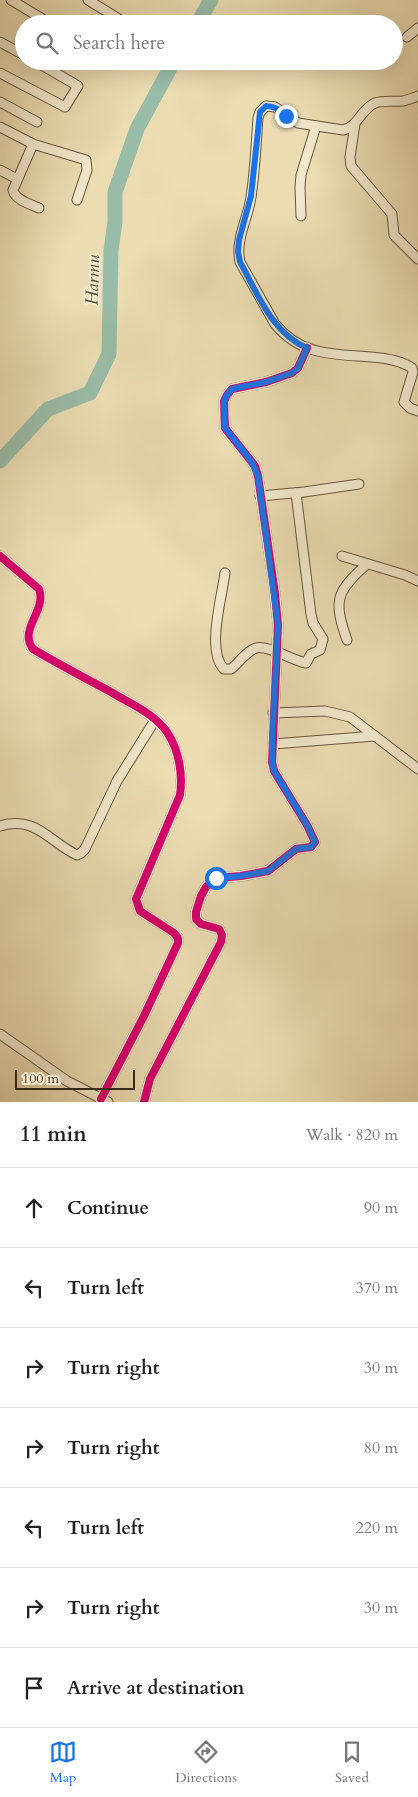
<!DOCTYPE html>
<meta charset="utf-8">
<style>
body{margin:0;font-family:Cardo,serif;background:#f2f2f2;color:#222}
.scale{position:absolute;left:15px;bottom:12px;width:120px;box-sizing:border-box;padding-left:5px;border:2px solid #3c2915;border-top:0;font-size:14px;line-height:18px;white-space:nowrap;color:#3c2915;-webkit-text-stroke:4px #f2e8cd;paint-order:stroke}
.stop{position:absolute;width:15px;height:15px;margin:-11px;border:4px solid #1a73e8;border-radius:50%;background:#fff}
.stop.end{background:#1a73e8;border-color:#fff;box-shadow:0 1px 5px #0008}
.list{margin:0;padding:0;list-style:none}
h2{display:flex;justify-content:space-between;align-items:center;height:65px;margin:0;padding:0 20px;font-size:21px}
h2 small{font-size:16px;font-weight:400;color:#767676}
.list li{display:grid;grid-template-columns:32px 1fr auto;gap:15px;align-items:center;box-sizing:border-box;height:80px;padding:0 20px;border-top:1px solid #e0e0e0}
.list b{display:block;font-size:19px;white-space:nowrap}
.list em{font-size:16px;font-style:normal;color:#767676}
.icon{flex:none;width:28px;height:28px;fill:none;stroke:currentColor;stroke-width:2;stroke-linecap:round;stroke-linejoin:round}
.map{position:relative;flex:none;width:418px;height:1102px;overflow:hidden}
.search{position:absolute;background:#fff;box-shadow:0 5px 20px #0002;left:15px;right:15px;top:15px;height:55px;display:flex;align-items:center;gap:12px;box-sizing:border-box;padding:0 18px;border-radius:28px;color:#767676;font-size:19px}
.sheet{height:625px;background:#fff}
nav{display:flex;justify-content:space-around;align-items:center;box-sizing:border-box;height:70px;border-top:1px solid #e0e0e0;background:#fff;font-size:14px;color:#767676}
nav a{display:grid;justify-items:center;gap:2px}
nav .on{color:#1a73e8}
.map>svg:first-child{display:block}
.lines{fill:none;stroke-linecap:round;stroke-linejoin:round}
.river{stroke:#99bca8;stroke-width:15}
.minor-casing{stroke:#68563c;stroke-width:11}
.minor{stroke:#f2e8cd;stroke-width:9}
.cycleway-casing{stroke:#f2e8cd;stroke-width:11}
.cycleway{stroke:#d6006c;stroke-width:8}
.route{stroke:#1a73e8;stroke-width:6}
.labels{text-anchor:middle;dominant-baseline:central;stroke-width:4;stroke-linejoin:round;paint-order:stroke}
.water-label{font-size:18px;font-style:italic;fill:#534e3a;stroke:#f2e8cd}
</style>
<div class="map">
<svg width="418" height="1102" viewBox="0 0 418 1102">
<rect width="100%" height="100%" fill="#ebdcb2"/>
<filter id="stains"><feTurbulence type="fractalNoise" baseFrequency=".004" numOctaves="4"/><feColorMatrix values="0 0 0 0 .2 0 0 0 0 .09 0 0 0 0 .02 0 0 0 .5 -.17"/></filter>
<radialGradient id="worn" r=".72"><stop offset=".6" stop-color="#630" stop-opacity="0"/><stop offset="1" stop-color="#630" stop-opacity=".3"/></radialGradient>
<g class="lines">
<!-- river -->
<g class="river">
<polyline points="197,24 211,0"/>
<polyline points="0,461 48,409 90,393 109,354 111,250 115,222 115,192 137,129 174,61"/>
</g>
<defs>
<g id="minor">
<polyline points="11,0 51,24"/>
<polyline points="88,0 127,24"/>
<polyline points="407,37 418,28"/>
<polyline points="0,42 24,55"/>
<polyline points="0,73 65,107 78,86 35,61"/>
<path d="M 418,96 C 413,98 408,100 403,101 C 394,102 384,100 375,103 C 361,109 358,127 343,130 L 298,123 L 275,107 L 266,106 L 260,112 L 258,118 C 256,144 255,171 251,197 C 248,219 235,239 240,262 L 275,324 C 301,356 333,354 371,357 C 385,358 400,360 412,368 L 413,372 L 404,402 L 410,408 L 418,411"/>
<polyline points="0,102 37,122"/>
<polyline points="355,124 350,157 351,166 392,214 394,235 418,259"/>
<polyline points="0,127 33,144 86,160 87,170 77,200"/>
<path d="M 33,144 L 13,190 C 15,200 30,204 39,208"/>
<polyline points="0,170 17,179"/>
<polyline points="301,216 300,187 301,175 316,126"/>
<polyline points="260,496 304,492 359,484"/>
<path d="M 0,556 L 39,589 C 47,611 18,629 33,649 C 58,664 85,678 111,692 C 130,704 154,713 167,732 C 179,750 183,774 180,795 L 136,899 L 140,911 L 174,933 L 178,938 L 178,943 L 144,1016 L 101,1099"/>
<polyline points="342,556 405,575 418,581"/>
<path d="M 225,573 C 222,597 206,651 224,669 L 231,669 C 239,663 245,652 256,648 C 267,644 293,661 306,663 L 311,654 L 320,650 L 323,639 L 313,623 L 311,614 L 296,493"/>
<path d="M 347,640 C 333,600 336,592 367,564"/>
<polyline points="273,713 325,711 350,717 418,769"/>
<polyline points="273,744 375,736"/>
<path d="M 0,826 C 36,815 49,842 77,855 L 81,853 L 85,849 L 117,781 L 155,720"/>
<polyline points="0,1034 67,1081 108,1102"/>
<polyline points="144,1102 150,1079 221,942 222,935 219,929 201,924 196,919 196,912 201,896 206,887 217,878 241,876 268,871 296,849 311,847 315,842 307,825 274,771 272,762 278,625 275,594 258,476 255,466 225,428 224,401 227,395 232,389 266,382 292,373 298,368 307,348"/>
</g>
</defs>
<!-- minor casing -->
<use href="#minor" class="minor-casing"/>
<!-- minor -->
<use href="#minor" class="minor"/>
<defs>
<g id="cycleway">
<path d="M 0,556 L 39,589 C 47,611 18,629 33,649 C 58,664 85,678 111,692 C 130,704 154,713 167,732 C 179,750 183,774 180,795 L 136,899 L 140,911 L 174,933 L 178,938 L 178,943 L 144,1016 L 101,1099"/>
<polyline points="144,1102 150,1079 221,942 222,935 219,929 201,924 196,919 196,912 201,896 206,887 217,878 241,876 268,871 296,849 311,847 315,842 307,825 274,771 272,762 278,625 275,594 258,476 255,466 225,428 224,401 227,395 232,389 266,382 292,373 298,368 307,348"/>
</g>
</defs>
<!-- cycleway casing -->
<use href="#cycleway" class="cycleway-casing"/>
<!-- cycleway -->
<use href="#cycleway" class="cycleway"/>
</g>
<g class="lines">
<!-- route -->
<path class="route" d="M 216,878 L 241,876 L 268,871 L 296,849 L 311,847 L 315,842 L 307,825 L 274,771 L 272,762 L 272,744 L 278,625 L 258,476 L 251,461 L 225,428 L 224,401 L 227,395 L 232,389 L 266,382 L 292,373 L 298,368 L 307,348 C 272,333 258,294 240,262 L 238,252 L 239,240 L 251,196 L 260,112 L 266,106 C 275,106 279,110 286,116"/>
</g>
<g class="labels">
<!-- water labels -->
<g class="water-label">
<text transform="translate(93 280) rotate(-88)">Harmu</text>
</g>
</g>
<rect width="100%" height="100%" filter="url(#stains)"/>
<rect width="100%" height="100%" fill="url(#worn)"/>
</svg>
<div class="scale">100 m</div>
<div class="stop" style="left:216px;top:878px"></div>
<div class="stop end" style="left:286px;top:116px"></div>
<div class="search"><svg class="icon" aria-label="search" viewBox="0 0 24 24"><circle cx="10" cy="10" r="6"/><path d="M15 15l6 6"/></svg>Search here</div>
</div>
<section class="sheet">
<h2>11 min<small>Walk · 820 m</small></h2>
<ul class="list">
<li><svg class="icon" aria-label="ahead" viewBox="0 0 24 24"><path d="M12 20V5M6 11l6-6 6 6"/></svg><div><b>Continue</b></div><em>90 m</em></li>
<li><svg class="icon" aria-label="left" viewBox="0 0 24 24"><path d="M17 20v-9H6M10 6l-5 5 5 5"/></svg><div><b>Turn left</b></div><em>370 m</em></li>
<li><svg class="icon" aria-label="right" viewBox="0 0 24 24"><path d="M7 20v-9h11M14 6l5 5-5 5"/></svg><div><b>Turn right</b></div><em>30 m</em></li>
<li><svg class="icon" aria-label="right" viewBox="0 0 24 24"><path d="M7 20v-9h11M14 6l5 5-5 5"/></svg><div><b>Turn right</b></div><em>80 m</em></li>
<li><svg class="icon" aria-label="left" viewBox="0 0 24 24"><path d="M17 20v-9H6M10 6l-5 5 5 5"/></svg><div><b>Turn left</b></div><em>220 m</em></li>
<li><svg class="icon" aria-label="right" viewBox="0 0 24 24"><path d="M7 20v-9h11M14 6l5 5-5 5"/></svg><div><b>Turn right</b></div><em>30 m</em></li>
<li><svg class="icon" aria-label="arrive" viewBox="0 0 24 24"><path d="M6 21V4h12l-3 4 3 4H6"/></svg><div><b>Arrive at destination</b></div></li>
</ul>
</section>
<nav>
<a class="on"><svg class="icon" aria-label="map" viewBox="0 0 24 24"><path d="M3 6l6-2 6 2 6-2v14l-6 2-6-2-6 2zM9 4v14M15 6v14"/></svg>Map</a>
<a><svg class="icon" aria-label="directions" viewBox="0 0 24 24"><path d="M12 3l9 9-9 9-9-9zM9 14v-3h6M13 9l2 2-2 2"/></svg>Directions</a>
<a><svg class="icon" aria-label="saved" viewBox="0 0 24 24"><path d="M7 4h10v16l-5-4-5 4z"/></svg>Saved</a>
</nav>
